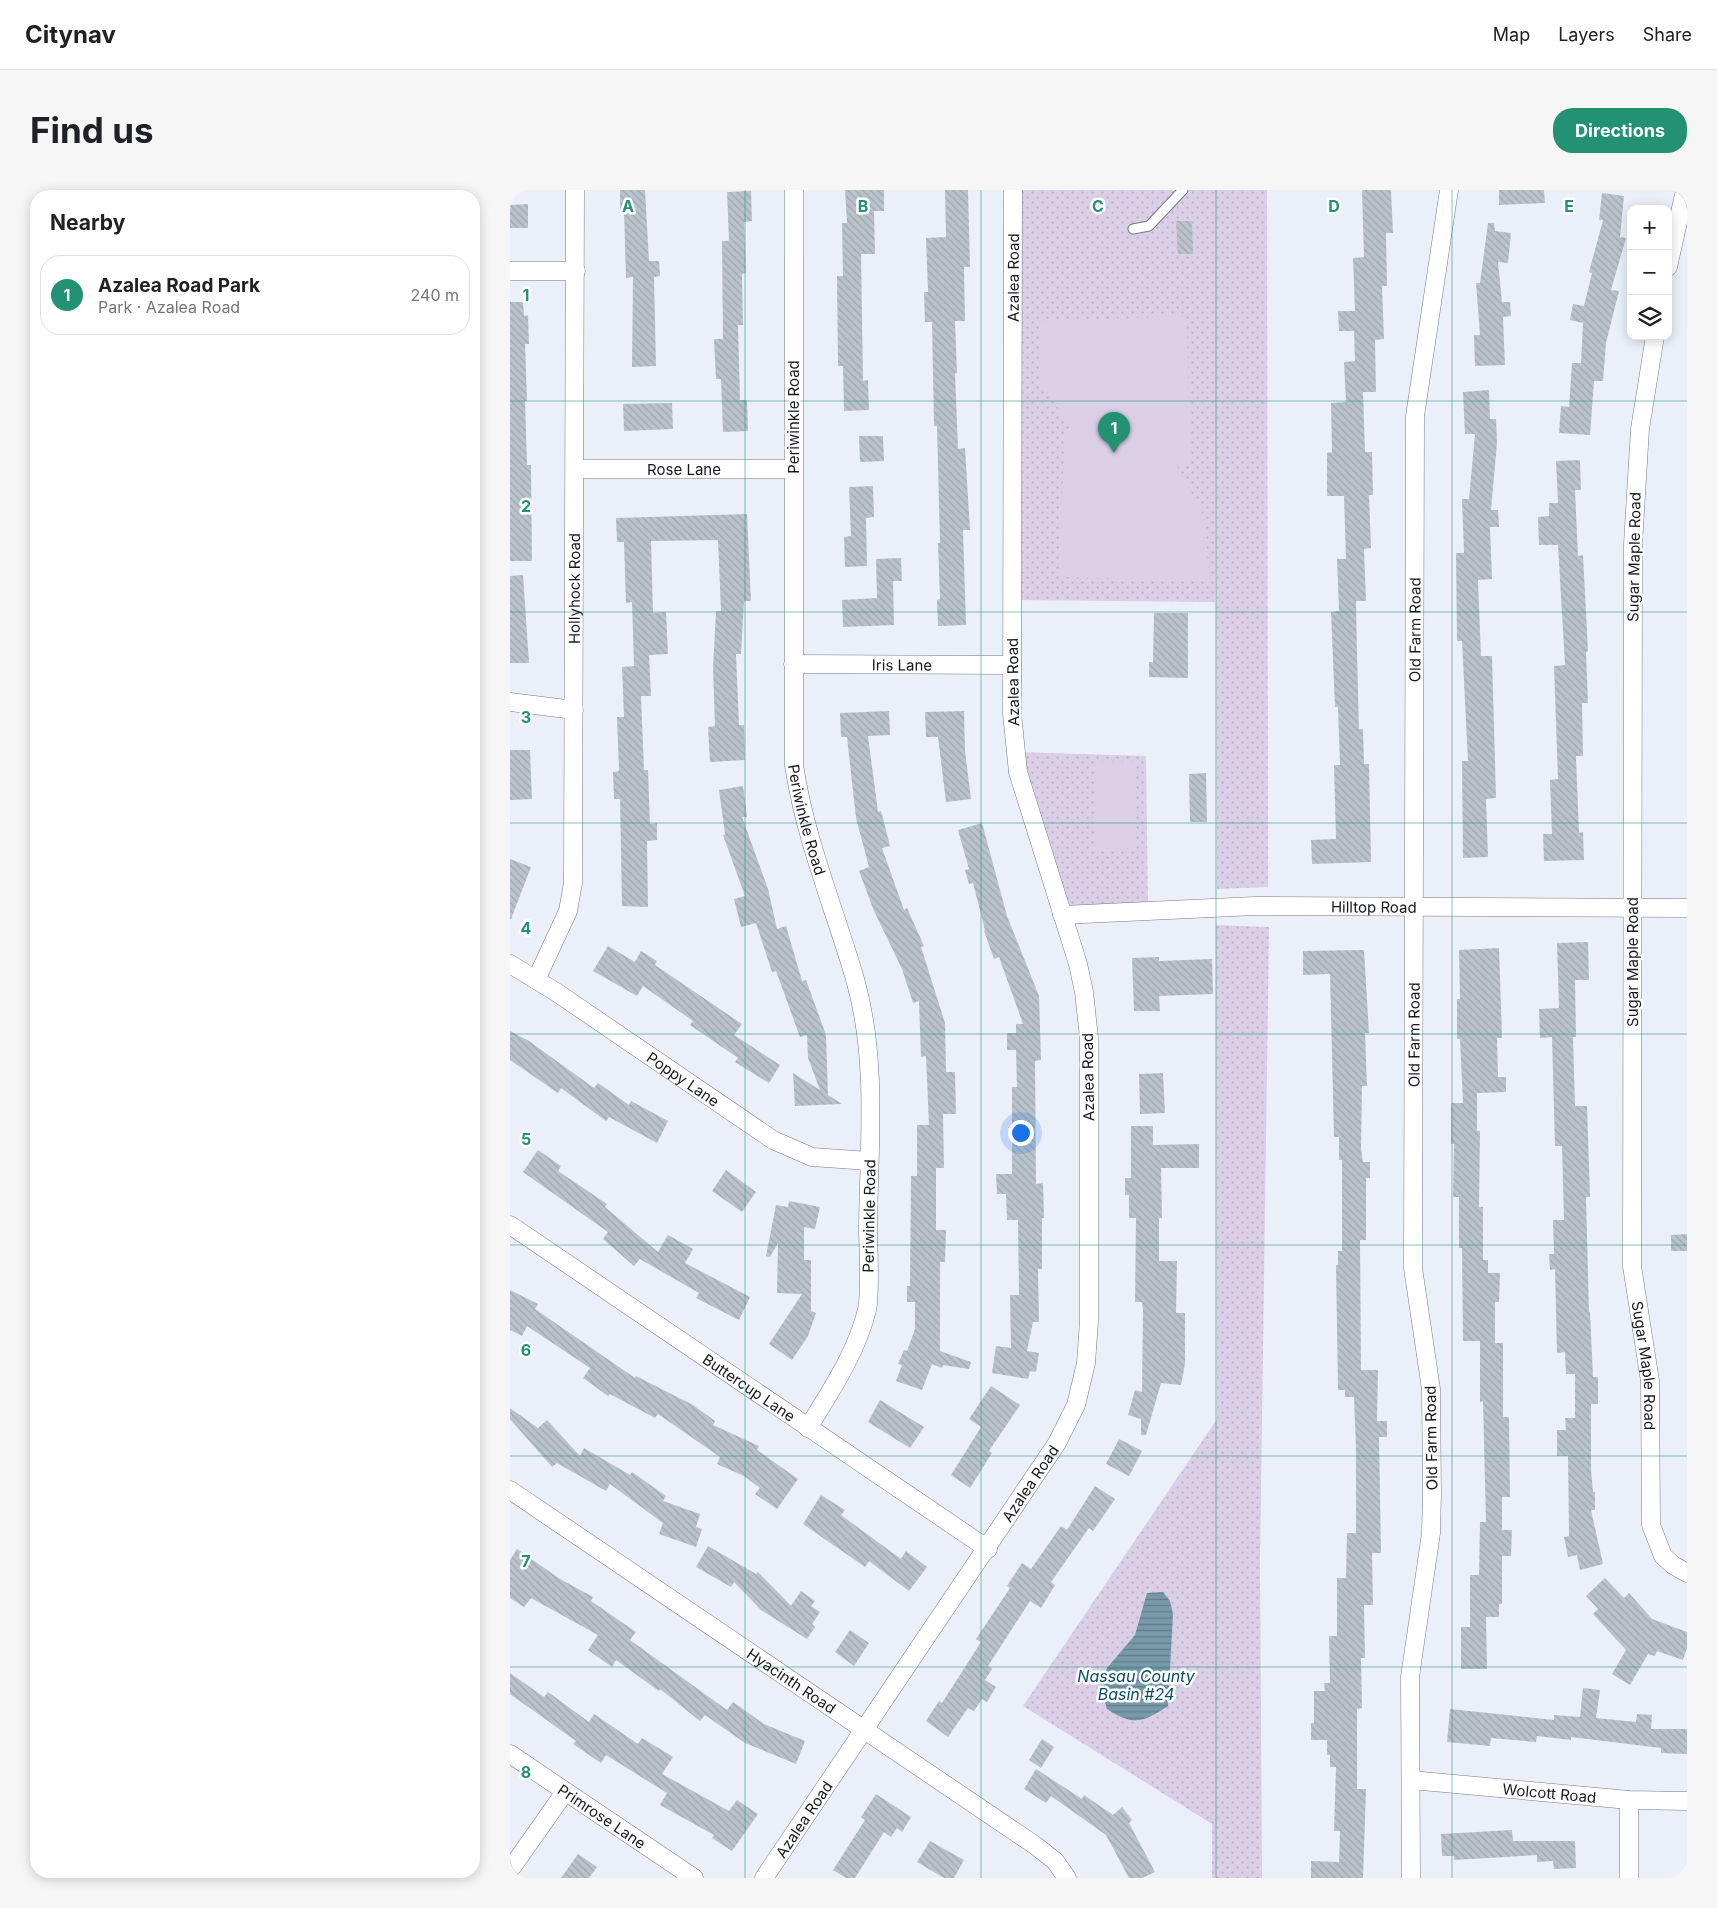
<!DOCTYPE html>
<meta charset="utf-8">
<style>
body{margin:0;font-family:Inter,sans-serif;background:#f6f6f6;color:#202124}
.controls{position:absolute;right:15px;top:15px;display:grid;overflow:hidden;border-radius:10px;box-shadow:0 2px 12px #0003}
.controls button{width:45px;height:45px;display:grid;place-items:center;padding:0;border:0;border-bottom:1px solid #e0e0e0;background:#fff;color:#202124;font:25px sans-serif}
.you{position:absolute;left:510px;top:942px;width:18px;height:18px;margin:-12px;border:4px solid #fff;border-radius:50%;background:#1a73e8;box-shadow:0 0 0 8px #1a73e833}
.badge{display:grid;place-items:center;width:32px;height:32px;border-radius:50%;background:#239272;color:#fff;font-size:16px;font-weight:700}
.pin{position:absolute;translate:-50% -41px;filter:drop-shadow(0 1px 2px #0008)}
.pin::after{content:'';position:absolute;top:26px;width:18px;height:15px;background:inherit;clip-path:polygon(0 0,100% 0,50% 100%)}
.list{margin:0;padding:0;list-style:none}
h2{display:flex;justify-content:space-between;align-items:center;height:65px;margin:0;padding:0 20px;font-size:21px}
h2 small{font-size:16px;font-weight:400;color:#757577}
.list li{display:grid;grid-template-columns:32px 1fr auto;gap:15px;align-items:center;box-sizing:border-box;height:80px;margin:0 10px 10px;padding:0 10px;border:1px solid #e0e0e0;border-radius:20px}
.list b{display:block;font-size:19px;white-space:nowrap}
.list p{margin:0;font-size:16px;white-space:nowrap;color:#757577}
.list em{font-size:16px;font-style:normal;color:#757577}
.icon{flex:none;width:28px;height:28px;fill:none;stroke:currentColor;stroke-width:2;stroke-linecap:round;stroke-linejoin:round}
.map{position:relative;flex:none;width:1177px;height:1688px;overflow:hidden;border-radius:20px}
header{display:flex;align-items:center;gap:30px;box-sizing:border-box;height:70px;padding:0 25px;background:#fff;border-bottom:1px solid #e0e0e0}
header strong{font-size:24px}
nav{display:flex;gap:28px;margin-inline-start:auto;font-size:18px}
.intro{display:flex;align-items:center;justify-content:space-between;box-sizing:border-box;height:120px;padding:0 30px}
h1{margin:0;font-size:35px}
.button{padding:12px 22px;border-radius:20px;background:#239272;color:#fff;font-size:18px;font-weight:700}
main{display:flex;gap:30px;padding:0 30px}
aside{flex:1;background:#fff;border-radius:20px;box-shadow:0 2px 12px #0003}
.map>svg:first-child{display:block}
.grass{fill:url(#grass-dots)}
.garden{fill:#dacfe6}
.water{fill:url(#water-rules)}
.building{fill:url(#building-back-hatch)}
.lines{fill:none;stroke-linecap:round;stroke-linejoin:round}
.lane-casing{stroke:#767a84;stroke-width:11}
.street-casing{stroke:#767a84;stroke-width:19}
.lane{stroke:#fff;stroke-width:9}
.street{stroke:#fff;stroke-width:18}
.grid{fill:none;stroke:#239272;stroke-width:1;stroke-opacity:0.55}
.labels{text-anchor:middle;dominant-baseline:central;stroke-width:5;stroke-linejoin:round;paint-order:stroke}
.street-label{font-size:15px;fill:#17181c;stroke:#fff}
.water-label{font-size:16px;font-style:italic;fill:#054d64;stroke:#fff}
.grid-label{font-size:16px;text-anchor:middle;font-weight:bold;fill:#239272;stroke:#fff;stroke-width:5;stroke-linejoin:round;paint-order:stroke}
</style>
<header>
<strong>Citynav</strong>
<nav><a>Map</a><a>Layers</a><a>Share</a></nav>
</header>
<div class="intro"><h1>Find us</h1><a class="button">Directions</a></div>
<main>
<aside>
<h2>Nearby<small></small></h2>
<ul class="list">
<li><span class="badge">1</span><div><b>Azalea Road Park</b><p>Park · Azalea Road</p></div><em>240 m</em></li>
</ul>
</aside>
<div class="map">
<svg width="1177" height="1688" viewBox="0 0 1177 1688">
<defs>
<pattern id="grass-dots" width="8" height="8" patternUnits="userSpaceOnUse" patternTransform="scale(1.25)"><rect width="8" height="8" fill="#dacfe6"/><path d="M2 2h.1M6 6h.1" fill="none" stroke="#bab1c5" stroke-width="1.8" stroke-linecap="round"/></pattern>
<pattern id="water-rules" width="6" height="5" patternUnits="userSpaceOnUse" patternTransform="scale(1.25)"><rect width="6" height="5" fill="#7799a9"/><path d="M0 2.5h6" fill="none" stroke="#617c89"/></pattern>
<pattern id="building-back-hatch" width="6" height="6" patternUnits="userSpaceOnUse" patternTransform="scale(1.25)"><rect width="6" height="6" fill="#bac3cb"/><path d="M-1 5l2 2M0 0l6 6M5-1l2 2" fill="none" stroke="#9fa7ae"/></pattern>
</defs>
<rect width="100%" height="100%" fill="#ebeffa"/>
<!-- grass -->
<g class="grass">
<polygon points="503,0 757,0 758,697 707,699 706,242 705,412 502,410"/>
<polygon points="506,562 636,566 638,720 552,725"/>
<polygon points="706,735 759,737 750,1372 752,1688 702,1688 702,1634 513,1516 707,1229"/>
</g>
<!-- garden -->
<g class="garden">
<polygon points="669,126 677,129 680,276 667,276 695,328 699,391 553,387 549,379 555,239 562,239 531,192 529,132"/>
<polygon points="585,572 624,572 624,658 585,659"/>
</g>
<!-- water -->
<path class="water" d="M 653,1402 L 660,1411 L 663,1424 L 658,1516 C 632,1533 623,1536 597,1519 L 590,1496 L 597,1478 L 625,1445 L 637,1403 Z"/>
<!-- building -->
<g class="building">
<polygon points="110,0 135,0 139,71 149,71 150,86 144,87 146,176 122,177 123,87 116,88 114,20 110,20"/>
<polygon points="335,0 374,0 374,21 364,21 365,64 351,64 353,191 358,190 359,220 334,221 333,176 328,176 327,86 333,86 332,33 337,33"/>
<polygon points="435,0 458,0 460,77 454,77 455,131 445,131 447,183 445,183 448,259 455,258 460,340 453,340 456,435 428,436 427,410 430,409 428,353 430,353 427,236 424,236 422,132 415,132 414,102 418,102 416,48 436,47"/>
<polygon points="852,0 881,0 883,43 876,43 877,96 872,96 874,149 865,150 866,202 853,202 855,262 862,262 863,305 859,305 861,358 854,359 856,411 846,411 847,464 849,539 853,539 854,574 859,574 861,672 802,674 801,650 826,649 824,575 830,575 828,517 825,517 821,422 829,421 827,369 836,369 834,306 817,306 817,263 822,262 821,213 836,212 834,172 845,171 844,141 829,141 828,121 845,121 843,68 854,67"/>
<polygon points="989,0 1034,0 1035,13 989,15"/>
<polygon points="241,1 242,31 234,32 236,83 232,84 233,135 228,135 230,210 237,210 238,241 213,242 211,189 206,189 204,149 213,149 212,51 219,51 217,2"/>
<polygon points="1092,3 1114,6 1110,47 1116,48 1101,100 1109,101 1096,153 1093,191 1084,191 1080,245 1049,243 1051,216 1059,217 1062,173 1071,173 1073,133 1060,130 1063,114 1074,116 1082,83 1079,82 1093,30 1089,30"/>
<polygon points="18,14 18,38 0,38 0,15"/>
<polygon points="666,31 682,31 683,64 668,64"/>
<polygon points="978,33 984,33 985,41 1001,43 998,73 988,72 992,112 1000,112 1001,126 993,127 995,175 965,176 964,145 970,145 966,93 970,93"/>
<polygon points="0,112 13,112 14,126 18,125 19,154 15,154 17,211 15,211 17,275 21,275 22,371 0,371"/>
<polygon points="979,200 980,229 986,229 987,253 981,320 988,320 989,337 980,337 982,389 968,390 971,466 982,466 986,608 976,609 978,667 953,668 952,571 958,571 952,451 947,451 946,363 954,363 952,309 959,309 965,244 955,244 953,202"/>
<polygon points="162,213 163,239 114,241 113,214"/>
<polygon points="349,246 373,246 374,271 350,272"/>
<polygon points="1070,270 1071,300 1065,300 1068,366 1073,365 1078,461 1076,462 1078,513 1072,513 1073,566 1066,566 1069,643 1073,642 1074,670 1034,671 1033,644 1042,644 1040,590 1048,589 1044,476 1055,475 1048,355 1029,355 1028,327 1039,326 1039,313 1048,313 1046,271"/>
<polygon points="363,296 364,327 356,328 357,376 335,377 334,347 341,346 339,297"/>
<polygon points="237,324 241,411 234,411 231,464 226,464 229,535 234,535 235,570 200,572 198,537 205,536 203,478 206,421 211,421 208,350 141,351 143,423 156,422 158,464 139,465 141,506 131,506 134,580 138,580 140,634 147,633 147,650 137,651 138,717 112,716 110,609 104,609 103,582 109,581 107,527 114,527 112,477 124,476 122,412 116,413 114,352 107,352 106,328"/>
<polygon points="391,368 392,391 383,391 384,435 333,437 332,410 367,408 366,369"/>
<polygon points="13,385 19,473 0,473 0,386"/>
<polygon points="644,423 678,423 678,488 639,487 639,472 643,472"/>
<polygon points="379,521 380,545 358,546 368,622 371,621 380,656 372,658 394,720 397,718 414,756 411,757 435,833 436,882 445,882 446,924 433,924 434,978 426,978 426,1040 436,1040 435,1072 430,1072 430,1161 461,1172 459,1179 433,1175 432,1178 422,1174 412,1200 386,1191 392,1175 388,1174 394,1160 397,1161 405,1139 405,1112 397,1112 397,1096 400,1096 401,986 407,986 407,935 419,935 416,866 411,867 409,811 403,813 392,779 364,721 349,681 359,677 346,628 337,547 331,547 330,523"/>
<polygon points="454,521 455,561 461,609 436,612 428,547 416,547 415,522"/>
<polygon points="0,560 20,560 22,609 0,610"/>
<polygon points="696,583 697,632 680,632 679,584"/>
<polygon points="233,596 237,627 232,627 258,699 267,739 276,736 292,791 296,790 316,845 318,905 332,914 285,916 283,883 310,900 298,868 297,845 290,847 266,781 262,782 246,733 231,737 224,709 235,706 213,645 215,644 209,600"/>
<polygon points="472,633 497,726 529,806 531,870 525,871 526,994 533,993 534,1028 532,1028 532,1079 528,1079 529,1132 523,1132 517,1161 529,1163 526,1182 520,1181 518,1189 482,1183 486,1156 501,1158 500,1105 509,1105 508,1030 497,1030 496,1004 487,1004 486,984 502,984 502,897 507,897 506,860 497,860 497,843 506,843 506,834 513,834 489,767 484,769 474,741 475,740 463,693 459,694 455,680 459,679 448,640"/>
<polygon points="0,669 21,677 1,729 0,729"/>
<polygon points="1078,752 1079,790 1065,790 1066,847 1063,847 1065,916 1077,916 1080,1007 1076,1007 1079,1122 1080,1122 1083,1187 1088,1187 1088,1214 1081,1214 1081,1280 1083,1302 1085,1302 1085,1320 1081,1320 1093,1374 1070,1380 1067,1365 1058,1367 1054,1347 1059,1346 1058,1266 1047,1266 1047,1240 1056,1240 1055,1228 1065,1228 1065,1184 1056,1184 1055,1162 1047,1163 1045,1079 1040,1080 1039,1064 1044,1064 1043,1030 1054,1030 1052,956 1045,956 1042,847 1030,848 1029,819 1049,818 1047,753"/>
<polygon points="98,756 125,772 131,761 147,771 145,775 232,834 224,845 270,875 259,893 225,872 228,868 180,835 183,831 133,796 127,806 83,781"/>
<polygon points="989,758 992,848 987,848 988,887 996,887 996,902 967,903 967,941 970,941 969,1017 973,1017 973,1070 978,1070 978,1083 990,1083 989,1112 985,1112 985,1153 993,1153 993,1227 999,1227 1000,1307 992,1307 992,1340 1002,1340 1001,1366 992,1366 992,1414 989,1414 989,1427 976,1427 977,1479 951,1479 951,1437 960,1437 960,1385 969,1385 970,1332 976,1332 973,1211 970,1212 970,1151 953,1151 952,1058 949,1058 949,1007 943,1007 944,954 941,954 941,913 953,913 950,849 947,849 947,809 950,809 949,760"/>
<polygon points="854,760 859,843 855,843 857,896 852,896 851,958 853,972 860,972 860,988 856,988 856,1050 850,1050 851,1180 868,1180 867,1231 877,1231 877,1247 869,1247 871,1363 862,1363 863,1415 854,1415 855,1468 851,1468 852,1518 847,1519 847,1599 856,1599 853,1688 801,1688 801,1671 829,1672 830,1641 824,1641 826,1577 820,1577 820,1565 817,1565 817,1550 801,1550 801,1533 804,1533 804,1501 815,1501 814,1493 820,1493 819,1446 827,1446 827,1388 836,1388 837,1343 846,1343 846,1258 844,1207 835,1207 835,1200 828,1200 826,1075 828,1075 828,1061 832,1061 832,970 829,970 829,947 824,947 820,784 793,785 793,761"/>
<polygon points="649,767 649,771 702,769 703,804 649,806 650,821 624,821 622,768"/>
<polygon points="0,841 19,851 84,898 88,893 119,915 121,911 158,931 147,953 99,927 96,931 51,898 48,903 0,870"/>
<polygon points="653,883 655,923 630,924 629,884"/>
<polygon points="621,936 643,936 643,955 689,954 689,978 651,978 652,1028 649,1028 649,1071 667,1071 666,1123 675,1123 675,1174 671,1195 651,1193 636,1245 631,1245 631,1229 618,1225 625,1200 632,1202 633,1121 632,1112 625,1112 626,1028 619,1028 619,1005 615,1005 615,988 621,988"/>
<polygon points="28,960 51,976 48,981 97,1014 95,1017 148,1062 158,1045 183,1059 175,1073 240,1107 229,1130 186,1108 189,1103 130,1069 124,1076 93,1049 98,1042 13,982"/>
<polygon points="216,980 246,1002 232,1022 202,1001"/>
<polygon points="279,1011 310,1017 305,1039 294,1037 294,1070 301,1070 301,1121 306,1123 298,1146 282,1170 259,1154 292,1104 267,1103 268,1053 260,1067 256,1066 266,1015 278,1017"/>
<polygon points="1177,1044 1177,1061 1161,1061 1161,1045"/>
<polygon points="0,1100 28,1114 25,1119 125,1188 126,1186 183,1215 205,1231 203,1235 249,1256 247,1260 288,1289 267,1319 245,1304 250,1298 234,1286 207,1274 210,1267 148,1224 145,1228 100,1204 98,1206 73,1188 80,1178 17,1136 12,1146 0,1140"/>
<polygon points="481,1196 510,1215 479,1261 482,1263 460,1298 441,1285 471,1237 459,1229"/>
<polygon points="370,1210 414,1237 400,1258 358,1232"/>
<polygon points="0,1218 28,1238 37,1230 70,1266 74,1258 120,1285 122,1282 156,1306 153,1311 190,1324 186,1337 192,1339 186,1357 149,1344 153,1333 100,1294 96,1301 47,1273 42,1277 0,1229"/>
<polygon points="609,1249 632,1261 619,1286 596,1274"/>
<polygon points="585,1296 605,1309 583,1341 579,1338 541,1392 545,1395 531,1418 520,1411 478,1476 482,1479 475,1490 486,1497 477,1512 472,1509 464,1521 458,1518 438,1547 416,1531 429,1511 432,1513 471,1452 466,1449 500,1398 497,1396 512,1373 521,1379 551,1336 557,1340"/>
<polygon points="311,1305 335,1320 331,1325 391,1369 396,1361 417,1377 399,1401 359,1371 355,1377 293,1334"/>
<polygon points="198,1356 246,1384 248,1382 281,1416 291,1401 305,1411 301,1416 310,1422 302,1434 305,1437 297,1449 251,1420 224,1392 221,1397 186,1377"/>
<polygon points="7,1359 50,1389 83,1407 81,1411 126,1442 120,1450 217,1520 223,1512 254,1534 295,1551 286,1574 235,1553 195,1525 190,1531 150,1499 149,1501 106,1470 102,1477 78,1460 88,1445 21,1408 14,1417 0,1408 0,1370"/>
<polygon points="1095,1388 1114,1408 1119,1403 1142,1429 1177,1442 1177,1458 1173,1470 1147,1461 1145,1466 1138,1464 1120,1495 1102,1484 1116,1460 1083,1424 1088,1419 1076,1406"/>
<polygon points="340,1440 359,1453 344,1476 325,1462"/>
<polygon points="0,1483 34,1507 38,1502 79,1532 84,1524 128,1554 132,1548 163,1567 152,1584 219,1621 227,1610 248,1624 222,1661 202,1648 204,1645 150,1615 157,1603 96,1565 91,1573 63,1554 66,1551 0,1504"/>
<polygon points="1073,1498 1090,1500 1086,1528 1126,1532 1127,1524 1142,1525 1141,1539 1177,1539 1177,1564 1151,1563 1151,1558 1061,1547 1061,1550 1027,1546 1026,1552 981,1548 980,1556 937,1552 940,1519 1044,1530 1044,1525 1070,1527"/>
<polygon points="532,1549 544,1557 531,1578 519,1570"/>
<polygon points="526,1579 572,1609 574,1605 603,1625 612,1617 622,1630 619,1633 645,1682 632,1688 619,1688 596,1645 541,1606 536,1613 514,1599"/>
<polygon points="366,1604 401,1627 392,1642 387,1638 381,1647 374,1642 345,1688 336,1688 323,1680 355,1630 351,1627"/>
<polygon points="1002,1640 1003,1651 1065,1651 1066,1678 1044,1679 1043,1671 1027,1672 1027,1665 944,1670 944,1666 932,1666 931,1644"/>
<polygon points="420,1651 454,1670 444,1688 434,1688 407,1672"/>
<polygon points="68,1664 87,1677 79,1688 51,1688"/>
</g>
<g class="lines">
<defs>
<polyline id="lane" points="623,39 639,36 673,0"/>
<g id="street">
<path id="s1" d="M 284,0 L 284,575 C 295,649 324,717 345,789 C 368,870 359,954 358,1037 C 358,1058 361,1101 357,1120 C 346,1164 321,1200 298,1238"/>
<polyline points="1158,77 1175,0"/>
<polyline points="0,81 66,81"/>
<path id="s2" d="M 1145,146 L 1130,239 L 1123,354 L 1122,1076 L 1140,1191 L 1141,1335 L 1153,1366 L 1163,1375 L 1177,1383"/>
<path id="s3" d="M 65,279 L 283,279"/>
<path id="s4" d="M 283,474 L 502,475"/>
<polyline points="0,512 64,520"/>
<path id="s5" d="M 552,725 L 745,716 L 1177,718"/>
<path id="s6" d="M 0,774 L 46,802 L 263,950 L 302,967 L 359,971"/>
<path id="s7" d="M 26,790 L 58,721 L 63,693 L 65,0"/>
<path id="s8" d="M 0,1035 L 478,1359"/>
<path id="s9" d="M 0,1300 L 526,1656 L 545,1671 L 557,1688"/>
<path id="s10" d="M 0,1564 L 184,1688"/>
<path id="s11" d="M 901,1590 L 1119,1610 L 1177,1611"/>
<polyline points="1119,1610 1119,1688"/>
<polyline points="0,1680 55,1602"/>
<path id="s12" d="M 254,1688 L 547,1253 L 566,1215 L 576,1173 L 579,1131 L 579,848 L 574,802 L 568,774 L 508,582 L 502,523 L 503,0"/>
<path id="s13" d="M 901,1688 L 900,1487 L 921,1343 L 922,1304 L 921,1199 L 903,1078 L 905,226 L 939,0"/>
</g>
</defs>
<!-- lane casing -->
<use href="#lane" class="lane-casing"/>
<!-- street casing -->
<use href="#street" class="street-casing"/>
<!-- lane -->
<use href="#lane" class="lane"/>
<!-- street -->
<use href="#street" class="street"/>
</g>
<!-- grid -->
<path class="grid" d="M 235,0 L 235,1688M 471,0 L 471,1688M 706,0 L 706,1688M 942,0 L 942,1688M 0,211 L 1177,211M 0,422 L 1177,422M 0,633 L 1177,633M 0,844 L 1177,844M 0,1055 L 1177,1055M 0,1266 L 1177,1266M 0,1477 L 1177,1477"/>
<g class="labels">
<!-- street labels -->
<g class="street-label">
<text stroke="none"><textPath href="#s12" startOffset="1706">Azalea Road</textPath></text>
<text transform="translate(283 227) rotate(-90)">Periwinkle Road</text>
<text stroke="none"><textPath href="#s3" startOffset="109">Rose Lane</textPath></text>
<text transform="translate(1124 367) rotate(-89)">Sugar Maple Road</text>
<text stroke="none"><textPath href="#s7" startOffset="399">Hollyhock Road</textPath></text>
<text stroke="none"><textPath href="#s13" startOffset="1251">Old Farm Road</textPath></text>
<text stroke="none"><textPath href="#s4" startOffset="109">Iris Lane</textPath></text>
<text transform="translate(503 492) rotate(-91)">Azalea Road</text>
<text stroke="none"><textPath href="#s1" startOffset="631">Periwinkle Road</textPath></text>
<text stroke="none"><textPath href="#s5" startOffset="312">Hilltop Road</textPath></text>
<text transform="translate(1122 772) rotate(-90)">Sugar Maple Road</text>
<text stroke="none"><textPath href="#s13" startOffset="846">Old Farm Road</textPath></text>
<text transform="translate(578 887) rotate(-91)">Azalea Road</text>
<text stroke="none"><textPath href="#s6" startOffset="208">Poppy Lane</textPath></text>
<text transform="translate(359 1026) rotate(-89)">Periwinkle Road</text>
<text stroke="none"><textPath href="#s2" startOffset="1032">Sugar Maple Road</textPath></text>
<text stroke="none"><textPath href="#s8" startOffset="289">Buttercup Lane</textPath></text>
<text transform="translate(921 1248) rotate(-91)">Old Farm Road</text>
<text stroke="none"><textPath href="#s12" startOffset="476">Azalea Road</textPath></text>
<text stroke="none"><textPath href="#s9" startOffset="340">Hyacinth Road</textPath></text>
<text stroke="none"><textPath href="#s11" startOffset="139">Wolcott Road</textPath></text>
<text stroke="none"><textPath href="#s10" startOffset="111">Primrose Lane</textPath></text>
<text stroke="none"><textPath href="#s12" startOffset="71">Azalea Road</textPath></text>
</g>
<!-- water labels -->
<g class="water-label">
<text x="626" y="1486">Nassau County<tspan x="626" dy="18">Basin #24</tspan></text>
</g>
</g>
<g class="grid-label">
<text x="118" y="22">A</text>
<text x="353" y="22">B</text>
<text x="588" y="22">C</text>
<text x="824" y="22">D</text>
<text x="1059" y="22">E</text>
<text x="16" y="111">1</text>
<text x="16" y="322">2</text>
<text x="16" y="533">3</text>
<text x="16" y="744">4</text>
<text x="16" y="955">5</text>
<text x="16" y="1166">6</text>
<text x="16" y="1377">7</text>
<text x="16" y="1588">8</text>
</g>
</svg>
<div class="controls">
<button>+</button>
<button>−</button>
<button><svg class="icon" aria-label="layers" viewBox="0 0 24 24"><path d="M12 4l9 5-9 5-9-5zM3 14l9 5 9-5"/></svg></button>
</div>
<div class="you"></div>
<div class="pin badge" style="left:604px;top:263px">1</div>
</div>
</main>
